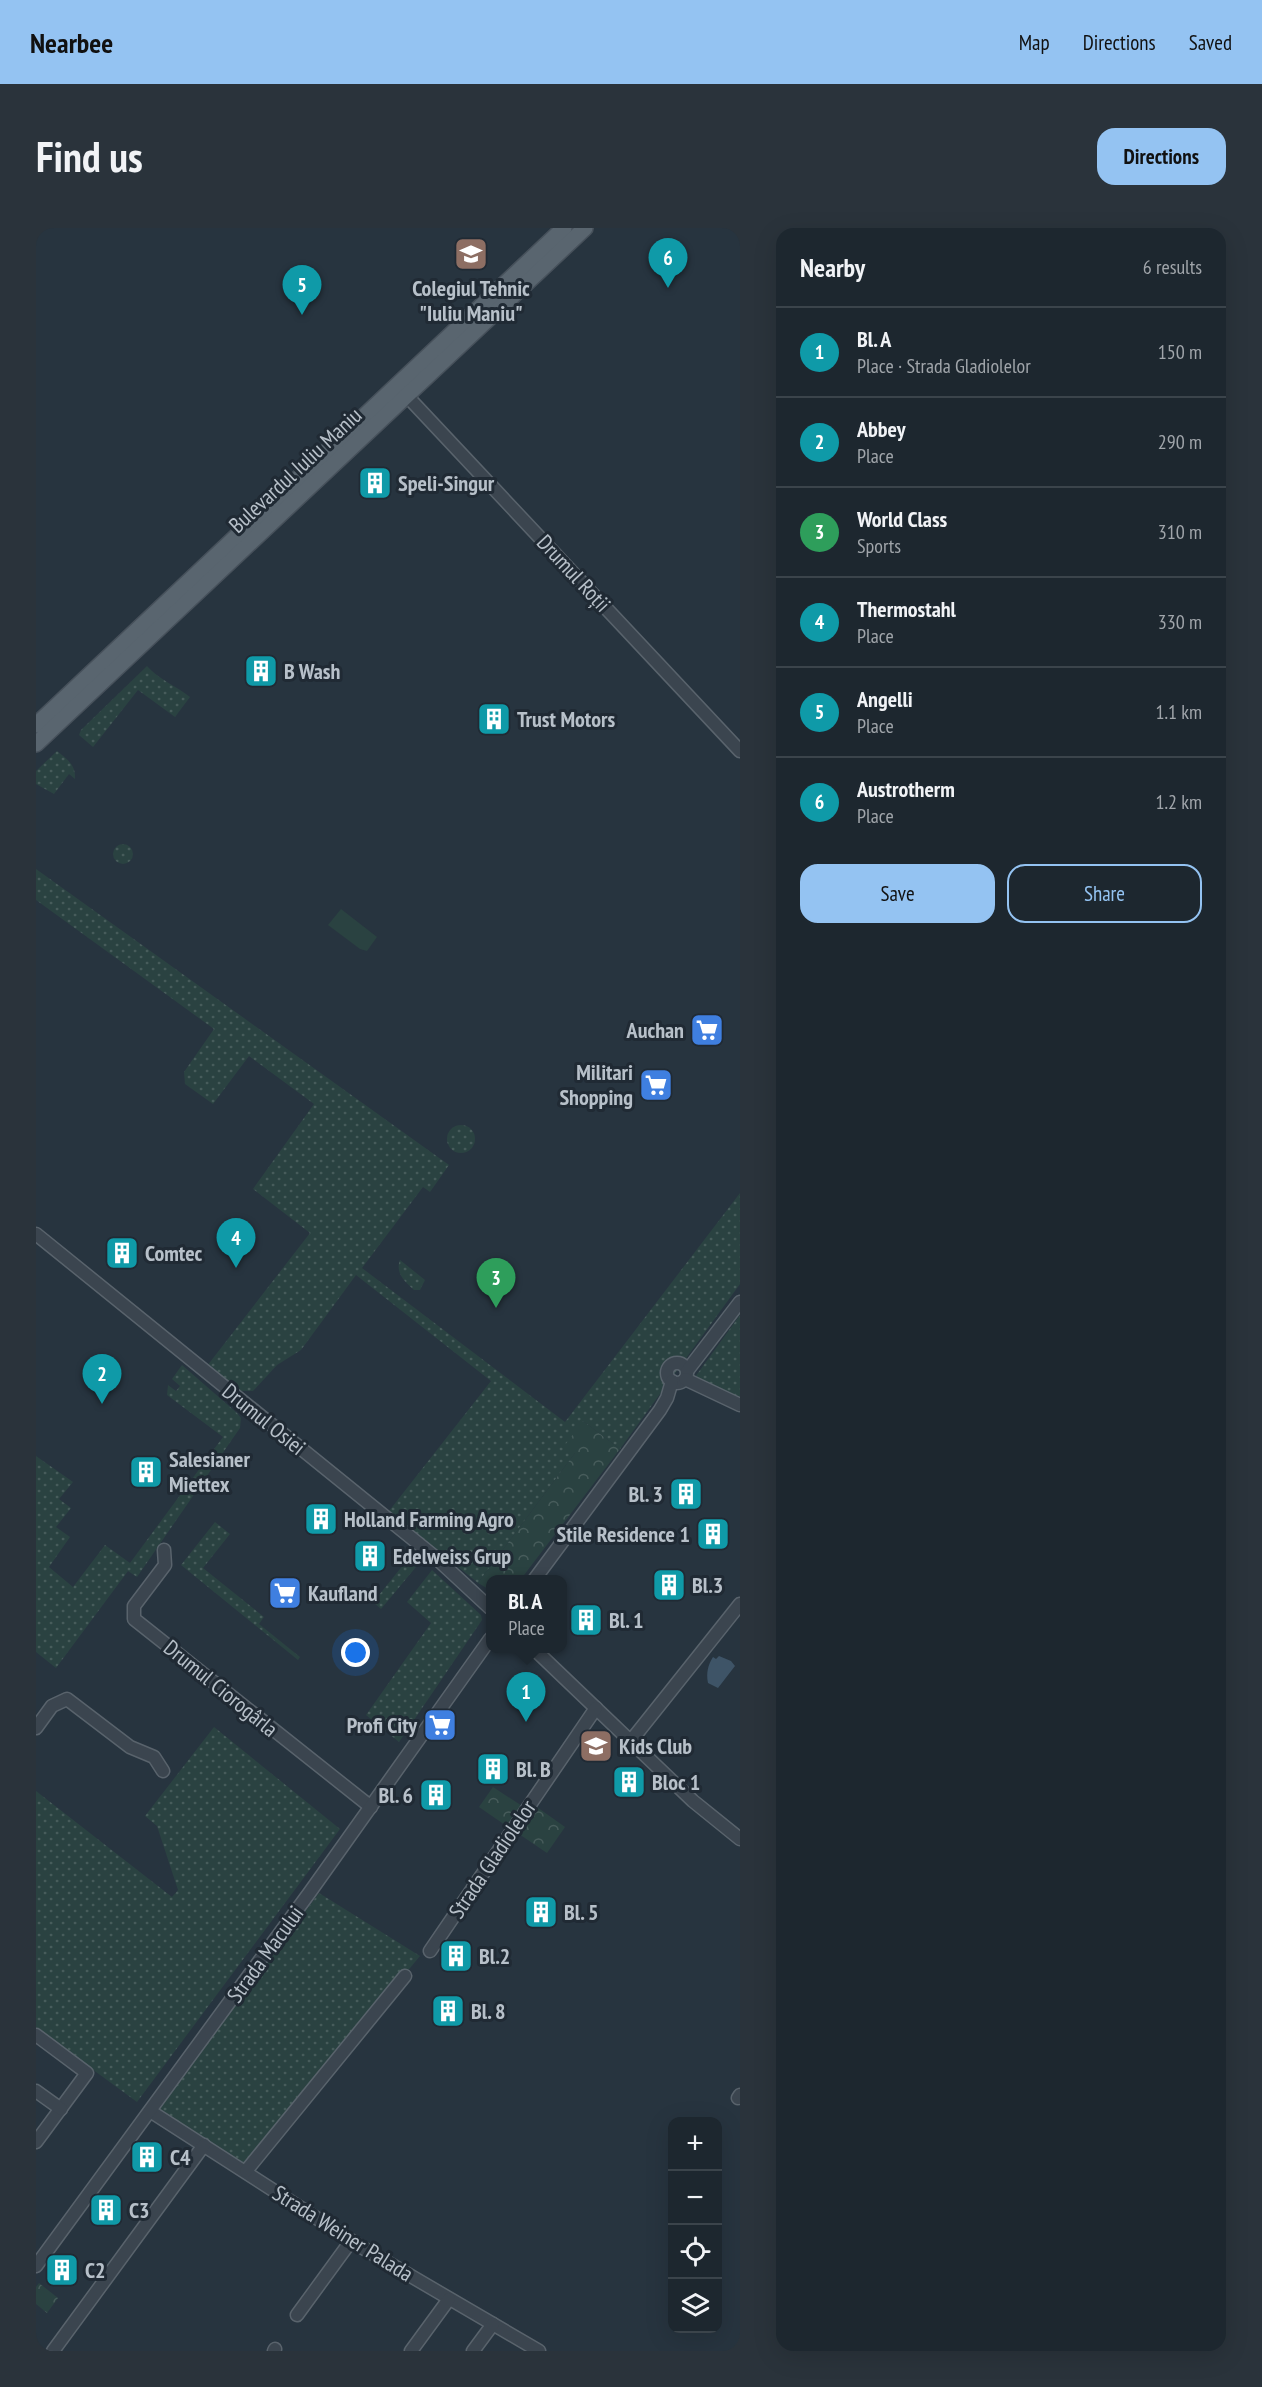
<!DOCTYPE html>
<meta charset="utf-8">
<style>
body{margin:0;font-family:"PT Sans Narrow",sans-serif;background:#2a333b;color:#f1f3f6}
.controls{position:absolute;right:18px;bottom:18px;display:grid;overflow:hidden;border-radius:12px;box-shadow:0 6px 24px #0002}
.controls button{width:54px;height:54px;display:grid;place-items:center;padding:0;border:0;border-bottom:2px solid #3b444b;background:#1d272f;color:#f1f3f6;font:30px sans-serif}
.you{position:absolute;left:320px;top:1425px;width:21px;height:21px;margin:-15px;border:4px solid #fff;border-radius:50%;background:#1a73e8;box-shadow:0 0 0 9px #1a73e833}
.badge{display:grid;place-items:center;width:39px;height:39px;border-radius:50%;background:#94c3f2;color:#fff;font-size:20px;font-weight:700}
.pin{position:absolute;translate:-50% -50px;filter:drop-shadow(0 2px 3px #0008)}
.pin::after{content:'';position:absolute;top:32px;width:21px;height:18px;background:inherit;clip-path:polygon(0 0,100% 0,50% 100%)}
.popup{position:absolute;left:450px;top:1347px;width:81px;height:78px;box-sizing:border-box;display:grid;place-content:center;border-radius:12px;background:#1d272f;filter:drop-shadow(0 2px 4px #0005);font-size:20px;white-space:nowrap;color:#a0a5aa}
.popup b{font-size:22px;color:#f1f3f6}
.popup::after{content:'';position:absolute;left:50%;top:100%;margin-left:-12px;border:12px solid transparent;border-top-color:#1d272f}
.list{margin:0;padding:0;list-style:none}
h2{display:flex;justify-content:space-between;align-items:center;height:78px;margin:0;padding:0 24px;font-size:26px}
h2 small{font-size:20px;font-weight:400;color:#a0a5aa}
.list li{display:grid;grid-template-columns:39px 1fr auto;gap:18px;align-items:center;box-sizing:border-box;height:90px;padding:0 24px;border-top:2px solid #3b444b}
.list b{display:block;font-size:22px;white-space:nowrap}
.list p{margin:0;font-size:20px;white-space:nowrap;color:#a0a5aa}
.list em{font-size:20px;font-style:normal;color:#a0a5aa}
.actions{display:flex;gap:12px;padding:18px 24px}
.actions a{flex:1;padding:14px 0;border:2px solid #94c3f2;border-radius:18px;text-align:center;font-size:21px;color:#94c3f2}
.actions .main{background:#94c3f2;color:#111}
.icon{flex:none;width:33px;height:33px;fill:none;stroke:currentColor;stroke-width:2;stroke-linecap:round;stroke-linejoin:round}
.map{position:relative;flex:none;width:704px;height:2123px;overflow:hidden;border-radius:18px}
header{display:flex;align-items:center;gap:36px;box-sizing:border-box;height:84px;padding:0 30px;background:#94c3f2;color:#111}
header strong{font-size:28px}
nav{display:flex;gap:33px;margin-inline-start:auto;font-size:21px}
.intro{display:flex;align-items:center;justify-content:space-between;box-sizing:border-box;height:144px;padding:0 36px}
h1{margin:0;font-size:42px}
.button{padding:15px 27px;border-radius:18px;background:#94c3f2;color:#111;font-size:21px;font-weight:700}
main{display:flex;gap:36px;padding:0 36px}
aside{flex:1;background:#1d272f;border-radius:18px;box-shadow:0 6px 24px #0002}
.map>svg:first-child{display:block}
.grass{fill:url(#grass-dots)}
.forest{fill:url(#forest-crowns)}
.pitch{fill:#2a4241}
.water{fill:#3e5467}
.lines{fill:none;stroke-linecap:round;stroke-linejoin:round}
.minor-casing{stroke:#59636c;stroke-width:15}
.major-casing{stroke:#47515b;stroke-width:18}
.minor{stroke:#3b454f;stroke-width:12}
.major{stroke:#59656f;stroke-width:15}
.labels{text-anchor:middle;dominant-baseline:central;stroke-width:6;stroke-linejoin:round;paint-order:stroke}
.poi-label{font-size:22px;font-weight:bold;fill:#b7c0c9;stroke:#202a34;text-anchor:start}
.street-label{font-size:22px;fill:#b7c0c9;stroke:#202a34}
</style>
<header>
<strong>Nearbee</strong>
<nav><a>Map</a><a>Directions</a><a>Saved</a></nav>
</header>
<div class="intro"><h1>Find us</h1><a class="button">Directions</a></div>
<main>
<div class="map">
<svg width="704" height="2123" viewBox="0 0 704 2123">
<defs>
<pattern id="grass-dots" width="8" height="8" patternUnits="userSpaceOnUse" patternTransform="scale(1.5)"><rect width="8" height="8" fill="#2a4241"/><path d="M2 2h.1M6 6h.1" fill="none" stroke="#475c5b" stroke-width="1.8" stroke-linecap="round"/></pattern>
<pattern id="forest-crowns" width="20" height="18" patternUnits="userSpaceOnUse" patternTransform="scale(1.5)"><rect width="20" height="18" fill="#2a4241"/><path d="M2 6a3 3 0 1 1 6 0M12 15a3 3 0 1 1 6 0" fill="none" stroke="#475c5b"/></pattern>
</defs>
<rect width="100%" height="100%" fill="#27343f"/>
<!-- grass -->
<g class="grass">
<path d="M 111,438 C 122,451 140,458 154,469 L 139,489 L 102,462 L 57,519 L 43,507 L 45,502 Z"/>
<path d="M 21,523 C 31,531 40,537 39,551 L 33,546 L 18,566 L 0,556 L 0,543 Z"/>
<circle cx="87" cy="626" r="10"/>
<polygon points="0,641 413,937 394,964 387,959 326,1040 529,1194 704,965 704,1056 584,1221 547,1193 539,1225 442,1355 353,1283 455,1153 320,1047 265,1122 241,1137 217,1163 204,1163 171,1138 274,1005 217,961 278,876 213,828 177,876 149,856 148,844 178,801 0,672"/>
<circle cx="425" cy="911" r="14"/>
<path d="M 364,1032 L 389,1052 L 384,1062 L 378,1062 C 369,1054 359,1045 364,1032 Z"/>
<polygon points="704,1087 704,1170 659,1149"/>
<polygon points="146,1137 201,1185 205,1190 204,1200 101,1349 92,1343 20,1440 0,1424 0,1228 37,1254 23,1271 35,1280 20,1299 34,1309 13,1339 37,1359 69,1317 94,1335 187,1209 131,1167 132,1157 140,1163 144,1158 136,1151"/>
<polygon points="179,1294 194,1306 167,1340 228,1389 223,1396 264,1429 262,1432 145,1337"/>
<polygon points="376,1326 385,1333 345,1381 329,1367 334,1360 343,1367"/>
<polygon points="396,1342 445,1387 446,1392 363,1514 330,1487 395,1395 371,1374"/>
<polygon points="178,1499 304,1601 101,1874 0,1800 0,1563 136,1669 142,1662 121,1598 109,1588"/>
<polygon points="283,1665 384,1728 210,1938 122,1882"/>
</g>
<!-- forest -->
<g class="forest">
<polygon points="547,1193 584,1221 485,1351 454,1352 454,1362 442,1355 539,1225 529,1217"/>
<polygon points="457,1559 486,1578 472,1599 443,1579"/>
<polygon points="498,1577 529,1599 511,1625 480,1604"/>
<polygon points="3,2055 22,2070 11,2085 0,2076 0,2059"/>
</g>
<!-- pitch -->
<polygon class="pitch" points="305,681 341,709 331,723 324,721 292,697"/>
<!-- water -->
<path class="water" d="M 683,1428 L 695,1433 L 699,1438 L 682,1460 L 672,1455 C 670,1445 672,1437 677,1429 L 680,1431 Z"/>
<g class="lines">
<defs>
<g id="minor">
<polyline points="371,168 704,523"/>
<polyline points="0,1006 399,1329 454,1380"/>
<circle cx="641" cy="1145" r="10"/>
<polyline points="651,1143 704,1074"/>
<polyline points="649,1151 704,1177"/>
<polyline points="128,1322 129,1337 98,1378 98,1391 335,1579"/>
<polyline points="498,1352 624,1182 631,1170 636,1153"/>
<polyline points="497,1420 657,1573 704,1611"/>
<polyline points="0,1500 16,1478 31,1471 94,1519 118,1529 127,1543"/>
<polyline points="594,1514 704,1376"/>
<polyline points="394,1723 560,1480"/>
<polyline points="0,1807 51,1845 0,1914"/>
<polyline points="0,1863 25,1881"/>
<polyline points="702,1870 704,1867"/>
<polyline points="114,1883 327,2020 503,2123"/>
<polyline points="210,1943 369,1748"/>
<polyline points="0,2038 274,1664 454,1411"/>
<polyline points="261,2087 315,2013"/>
<polyline points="17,2123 168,1917"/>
<polyline points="238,2123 239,2121"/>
<polyline points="375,2123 413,2071"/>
<polyline points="437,2123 457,2096"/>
</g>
<g id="major">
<polyline points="0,497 528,0"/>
<polyline points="0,516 549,0"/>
</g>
</defs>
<!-- minor casing -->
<use href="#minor" class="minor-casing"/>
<!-- major casing -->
<use href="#major" class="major-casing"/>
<!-- minor -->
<use href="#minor" class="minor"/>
<!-- major -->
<use href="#major" class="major"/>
</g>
<!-- icons -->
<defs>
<symbol id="school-square" viewBox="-11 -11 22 22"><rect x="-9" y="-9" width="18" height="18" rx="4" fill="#8d6e63" stroke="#202a34"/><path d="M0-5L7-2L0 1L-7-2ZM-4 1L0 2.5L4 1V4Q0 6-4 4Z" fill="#fff"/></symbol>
<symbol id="building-square" viewBox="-11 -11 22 22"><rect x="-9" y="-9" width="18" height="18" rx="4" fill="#0f9aa8" stroke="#202a34"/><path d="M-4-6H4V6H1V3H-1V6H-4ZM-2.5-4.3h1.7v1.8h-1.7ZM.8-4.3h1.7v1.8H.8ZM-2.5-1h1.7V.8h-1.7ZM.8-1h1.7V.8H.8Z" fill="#fff"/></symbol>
<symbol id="supermarket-square" viewBox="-11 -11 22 22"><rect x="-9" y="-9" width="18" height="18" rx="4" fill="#3f7fe0" stroke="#202a34"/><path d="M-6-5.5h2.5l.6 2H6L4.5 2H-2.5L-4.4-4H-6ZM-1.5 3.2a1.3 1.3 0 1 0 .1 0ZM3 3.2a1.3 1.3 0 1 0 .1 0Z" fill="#fff"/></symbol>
</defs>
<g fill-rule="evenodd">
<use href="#school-square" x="416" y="7" width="38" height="38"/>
<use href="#building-square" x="320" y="236" width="38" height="38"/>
<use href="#building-square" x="206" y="424" width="38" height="38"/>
<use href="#building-square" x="439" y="472" width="38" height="38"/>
<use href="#supermarket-square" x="652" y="783" width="38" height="38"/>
<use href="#supermarket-square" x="601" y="838" width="38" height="38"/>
<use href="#building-square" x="67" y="1006" width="38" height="38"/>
<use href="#building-square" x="91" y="1225" width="38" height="38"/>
<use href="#building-square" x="631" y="1247" width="38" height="38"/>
<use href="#building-square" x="266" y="1272" width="38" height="38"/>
<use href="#building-square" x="658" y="1287" width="38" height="38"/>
<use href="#building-square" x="315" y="1309" width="38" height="38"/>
<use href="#building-square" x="614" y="1338" width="38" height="38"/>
<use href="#supermarket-square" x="230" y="1346" width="38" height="38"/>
<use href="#building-square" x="531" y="1373" width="38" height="38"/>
<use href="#supermarket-square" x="385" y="1478" width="38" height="38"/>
<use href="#school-square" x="541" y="1499" width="38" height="38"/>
<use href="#building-square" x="438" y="1522" width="38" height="38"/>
<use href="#building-square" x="574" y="1535" width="38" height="38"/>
<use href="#building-square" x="381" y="1548" width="38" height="38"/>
<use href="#building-square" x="486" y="1665" width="38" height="38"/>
<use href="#building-square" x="401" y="1709" width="38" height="38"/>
<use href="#building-square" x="393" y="1764" width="38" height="38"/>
<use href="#building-square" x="92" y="1910" width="38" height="38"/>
<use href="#building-square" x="51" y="1963" width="38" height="38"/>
<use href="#building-square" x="7" y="2023" width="38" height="38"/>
</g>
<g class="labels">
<!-- poi labels -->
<g class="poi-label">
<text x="435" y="60" text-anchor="middle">Colegiul Tehnic<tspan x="435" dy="25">"Iuliu Maniu"</tspan></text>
<text x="362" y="255">Speli-Singur</text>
<text x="248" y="443">B Wash</text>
<text x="481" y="491">Trust Motors</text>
<text x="648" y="802" text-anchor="end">Auchan</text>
<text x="597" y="844" text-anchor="end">Militari<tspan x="597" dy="25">Shopping</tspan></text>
<text x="109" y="1025">Comtec</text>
<text x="133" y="1231">Salesianer<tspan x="133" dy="25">Miettex</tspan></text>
<text x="627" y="1266" text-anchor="end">Bl. 3</text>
<text x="308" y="1291">Holland Farming Agro</text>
<text x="654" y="1306" text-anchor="end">Stile Residence 1</text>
<text x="357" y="1328">Edelweiss Grup</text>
<text x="656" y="1357">Bl.3</text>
<text x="272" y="1365">Kaufland</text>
<text x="573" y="1392">Bl. 1</text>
<text x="381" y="1497" text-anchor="end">Profi City</text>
<text x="583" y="1518">Kids Club</text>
<text x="480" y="1541">Bl. B</text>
<text x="616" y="1554">Bloc 1</text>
<text x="377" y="1567" text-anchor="end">Bl. 6</text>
<text x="528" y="1684">Bl. 5</text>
<text x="443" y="1728">Bl.2</text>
<text x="435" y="1783">Bl. 8</text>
<text x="134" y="1929">C4</text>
<text x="93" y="1982">C3</text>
<text x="49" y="2042">C2</text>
</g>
<!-- street labels -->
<g class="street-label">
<text transform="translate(259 242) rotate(-43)">Bulevardul Iuliu Maniu</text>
<text transform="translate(538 345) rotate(47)">Drumul Roții</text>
<text transform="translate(228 1191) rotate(39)">Drumul Osiei</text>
<text transform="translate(185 1460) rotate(39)">Drumul Ciorogârla</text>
<text transform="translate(456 1631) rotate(-56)">Strada Gladiolelor</text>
<text transform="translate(229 1726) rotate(-54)">Strada Macului</text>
<text transform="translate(307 2005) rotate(32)">Strada Weiner Palada</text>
</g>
</g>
</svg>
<div class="controls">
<button>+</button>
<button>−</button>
<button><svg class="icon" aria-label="locate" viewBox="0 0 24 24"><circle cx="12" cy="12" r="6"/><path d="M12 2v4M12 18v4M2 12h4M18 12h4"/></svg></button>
<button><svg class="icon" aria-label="layers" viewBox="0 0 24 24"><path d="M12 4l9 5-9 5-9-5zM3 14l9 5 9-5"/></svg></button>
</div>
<div class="you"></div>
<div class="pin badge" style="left:490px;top:1494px;background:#0f9aa8">1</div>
<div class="popup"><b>Bl. A</b>Place</div>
<div class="pin badge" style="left:66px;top:1176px;background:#0f9aa8">2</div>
<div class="pin badge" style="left:460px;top:1080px;background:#2e9e5b">3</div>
<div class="pin badge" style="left:200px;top:1040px;background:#0f9aa8">4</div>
<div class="pin badge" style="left:266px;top:87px;background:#0f9aa8">5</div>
<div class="pin badge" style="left:632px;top:60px;background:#0f9aa8">6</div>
</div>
<aside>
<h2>Nearby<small>6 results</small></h2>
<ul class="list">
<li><span class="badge" style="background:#0f9aa8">1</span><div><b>Bl. A</b><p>Place · Strada Gladiolelor</p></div><em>150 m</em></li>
<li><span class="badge" style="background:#0f9aa8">2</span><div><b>Abbey</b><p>Place</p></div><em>290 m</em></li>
<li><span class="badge" style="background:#2e9e5b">3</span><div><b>World Class</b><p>Sports</p></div><em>310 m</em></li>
<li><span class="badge" style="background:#0f9aa8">4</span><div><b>Thermostahl</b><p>Place</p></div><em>330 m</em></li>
<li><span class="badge" style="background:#0f9aa8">5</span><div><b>Angelli</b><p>Place</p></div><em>1.1 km</em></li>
<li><span class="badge" style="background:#0f9aa8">6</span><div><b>Austrotherm</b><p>Place</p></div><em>1.2 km</em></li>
</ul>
<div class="actions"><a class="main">Save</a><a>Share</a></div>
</aside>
</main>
